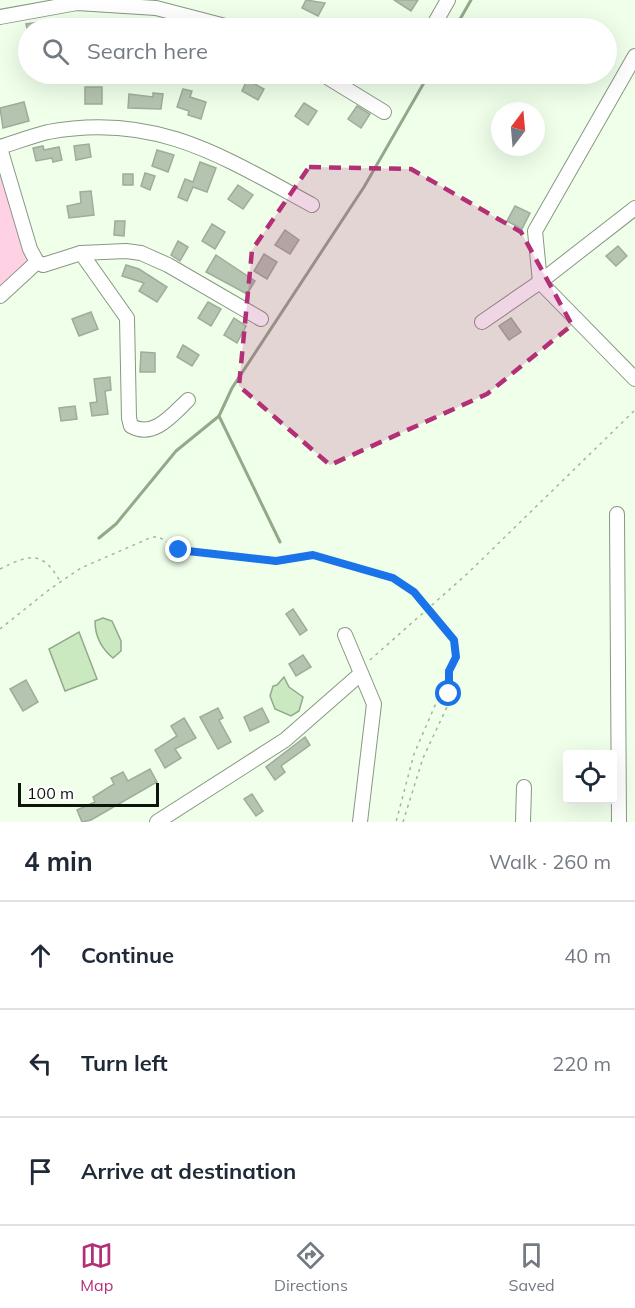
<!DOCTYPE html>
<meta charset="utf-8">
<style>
body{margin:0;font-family:Mulish,sans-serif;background:#f2f2f3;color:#1f2937}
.controls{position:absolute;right:18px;bottom:18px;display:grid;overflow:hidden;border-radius:6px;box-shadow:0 6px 24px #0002}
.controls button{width:54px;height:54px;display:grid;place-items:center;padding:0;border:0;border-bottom:2px solid #e0e1e3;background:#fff;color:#1f2937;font:30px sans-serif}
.compass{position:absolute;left:491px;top:102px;width:54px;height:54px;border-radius:50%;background:#fff;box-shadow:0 6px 24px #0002;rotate:16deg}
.scale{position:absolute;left:18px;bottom:15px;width:141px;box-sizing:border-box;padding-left:6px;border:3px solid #0e130c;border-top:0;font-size:16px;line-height:21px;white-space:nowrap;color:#0e130c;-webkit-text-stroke:4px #fff;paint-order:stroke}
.stop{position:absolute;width:18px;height:18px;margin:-14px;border:4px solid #1a73e8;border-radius:50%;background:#fff}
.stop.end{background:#1a73e8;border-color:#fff;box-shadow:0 2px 6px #0008}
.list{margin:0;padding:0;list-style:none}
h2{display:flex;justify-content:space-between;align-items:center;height:78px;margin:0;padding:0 24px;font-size:26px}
h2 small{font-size:20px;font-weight:400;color:#747a83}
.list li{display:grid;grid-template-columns:39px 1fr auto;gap:18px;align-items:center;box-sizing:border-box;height:108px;padding:0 24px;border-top:2px solid #e0e1e3}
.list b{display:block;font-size:22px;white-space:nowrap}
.list em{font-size:20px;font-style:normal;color:#747a83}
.icon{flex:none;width:33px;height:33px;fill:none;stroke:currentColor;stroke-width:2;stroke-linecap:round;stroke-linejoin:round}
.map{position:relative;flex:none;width:635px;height:822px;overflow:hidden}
.search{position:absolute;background:#fff;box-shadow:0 6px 24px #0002;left:18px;right:18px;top:18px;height:66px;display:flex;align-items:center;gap:15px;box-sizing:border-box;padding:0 21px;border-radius:33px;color:#747a83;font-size:22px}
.sheet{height:402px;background:#fff}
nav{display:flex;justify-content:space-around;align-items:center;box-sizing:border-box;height:84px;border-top:2px solid #e0e1e3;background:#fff;font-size:16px;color:#747a83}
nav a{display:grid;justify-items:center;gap:3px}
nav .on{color:#b32f76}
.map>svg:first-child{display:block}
.green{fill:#fed2e4}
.water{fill:#cbe9c0;stroke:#92a98a;stroke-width:1.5}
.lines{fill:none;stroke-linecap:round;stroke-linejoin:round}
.stream{stroke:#92a98a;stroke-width:3}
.building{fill:#b5c4b0;stroke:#9eac99;stroke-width:1.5}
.minor-casing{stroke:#899784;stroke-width:16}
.path{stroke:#a6b2a2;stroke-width:1.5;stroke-dasharray:3 4.5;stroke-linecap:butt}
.minor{stroke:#fff;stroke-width:14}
.route{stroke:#1a73e8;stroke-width:8}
.marked{fill:#b32f76;fill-opacity:0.2;stroke:#b32f76;stroke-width:4.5;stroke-dasharray:12 8;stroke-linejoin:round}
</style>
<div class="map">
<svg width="635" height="822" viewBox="0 0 635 822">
<rect width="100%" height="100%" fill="#efffea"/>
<!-- green -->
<polygon class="green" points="0,166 30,266 0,291"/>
<!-- water -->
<g class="water">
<path d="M 103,618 L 112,621 L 121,641 L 121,651 L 113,658 C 102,649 95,636 95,621 Z"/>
<polygon points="79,632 97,679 65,691 49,649"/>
<polygon points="284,677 289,687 303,697 299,711 291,716 275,709 270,696 273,686 277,685"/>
</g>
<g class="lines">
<!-- stream -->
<g class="stream">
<polyline points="455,28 471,0"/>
<polyline points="99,538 116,524 176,451 219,416"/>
<polyline points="280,542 219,416 232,388 364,187 429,74"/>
</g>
</g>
<!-- building -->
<g class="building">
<polygon points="306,0 325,3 318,16 302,8"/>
<polygon points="394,0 418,0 411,11"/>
<polygon points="48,21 50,28 27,28 26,24"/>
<polygon points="247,80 264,89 258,100 242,91"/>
<rect x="85" y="87" width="17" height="17"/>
<polygon points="183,89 192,91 190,97 206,102 201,119 188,115 189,111 177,107"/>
<polygon points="153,93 163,94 161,109 128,108 129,94 153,97"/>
<polygon points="24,102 29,121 3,128 0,108"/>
<polygon points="304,103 317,111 308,125 295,116"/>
<polygon points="357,106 370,114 361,128 348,119"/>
<polygon points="89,144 91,157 76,160 74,146"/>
<polygon points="43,146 44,150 59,147 62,160 53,162 52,158 36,161 33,148"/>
<polygon points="157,150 174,155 168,172 152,166"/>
<polygon points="200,162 216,168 207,192 193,187 187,201 178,197 185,179 193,182"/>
<polygon points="145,173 155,176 150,190 141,186"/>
<rect x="123" y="174" width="10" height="11"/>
<polygon points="238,185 253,195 243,209 228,199"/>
<polygon points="91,191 94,215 69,218 67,206 81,203 80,192"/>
<polygon points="515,206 530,213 522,229 507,221"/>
<polygon points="115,221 125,221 124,236 114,235"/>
<polygon points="212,224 225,232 215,249 202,241"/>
<polygon points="285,230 299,240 290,254 275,245"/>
<polygon points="178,241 188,247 180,261 171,255"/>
<polygon points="618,246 627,256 616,266 606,256"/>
<polygon points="264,254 277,262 267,279 254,271"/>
<polygon points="216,255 255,281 247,294 206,272"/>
<polygon points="126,265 139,269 167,287 157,302 139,291 144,283 122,276"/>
<polygon points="208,302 221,309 211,326 198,318"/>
<polygon points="91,312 98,329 79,336 72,319"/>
<polygon points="234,318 246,326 237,343 224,335"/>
<polygon points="511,318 521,332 509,340 499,326"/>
<polygon points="183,345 199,355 192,366 177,357"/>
<polygon points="141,352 155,353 155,372 140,372"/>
<polygon points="110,377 111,390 105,391 108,414 92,416 90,403 97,402 94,379"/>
<polygon points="75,406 77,419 61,421 59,408"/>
<polygon points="293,609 307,630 300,635 286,614"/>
<polygon points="303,655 311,667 296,676 289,664"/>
<polygon points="26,680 38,702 23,711 10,689"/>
<polygon points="218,708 223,718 219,720 231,742 218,749 200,717"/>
<polygon points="262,708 269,722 250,731 244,717"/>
<polygon points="184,718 196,738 175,749 181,758 165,768 155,750 177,736 171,726"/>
<polygon points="305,737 310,745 281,766 285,772 275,780 266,767"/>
<polygon points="150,769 157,782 91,820 82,822 77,810 95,802 93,797 114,784 111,778 123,772 128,781"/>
<polygon points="252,794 263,811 256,816 244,799"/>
</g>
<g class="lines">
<defs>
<g id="minor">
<polyline points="0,17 77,3 156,8 233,28"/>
<polyline points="432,28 448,0"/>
<polyline points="635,56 535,231 540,282 635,379"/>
<polyline points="322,74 384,112"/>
<path d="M 0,147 C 16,142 32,136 48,132 C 155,112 222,156 312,205"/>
<polyline points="0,148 30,249 37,262"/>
<path d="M 81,253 L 127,318 L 129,418 L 131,426 C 154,439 173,414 188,400"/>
<polyline points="37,262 43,265 81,253 126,251 141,253 168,265 261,319"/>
<polyline points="0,296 37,262"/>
<polyline points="482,322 540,282 635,208"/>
<polyline points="617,514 619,822"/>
<polyline points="345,635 374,704 360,822"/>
<polyline points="157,822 285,740 357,677"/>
<polyline points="523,822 524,787"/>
</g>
</defs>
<!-- minor casing -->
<use href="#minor" class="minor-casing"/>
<!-- path -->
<g class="path">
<path d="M 0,569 C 30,554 43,550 61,583"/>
<polyline points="0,629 50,589 81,568 152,537 159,537 179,550 202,553 276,561 313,555 393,578 414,592 430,608 454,640 456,657 414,754 396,822"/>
<polyline points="370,660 467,574 635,410"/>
<polyline points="403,822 423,758 447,707 449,673"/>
</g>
<!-- minor -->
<use href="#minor" class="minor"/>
</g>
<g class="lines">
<!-- route -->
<polyline class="route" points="179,550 276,561 313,555 393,578 414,592 454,640 456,657 449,671 449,694"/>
</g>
<!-- marked area -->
<path class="marked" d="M 309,167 L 411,169 L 521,232 L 572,325 L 487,394 L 330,465 L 239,386 L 252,250 Z"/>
</svg>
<div class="controls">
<button><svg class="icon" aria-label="locate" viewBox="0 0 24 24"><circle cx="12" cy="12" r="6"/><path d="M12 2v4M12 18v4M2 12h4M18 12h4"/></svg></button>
</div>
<svg class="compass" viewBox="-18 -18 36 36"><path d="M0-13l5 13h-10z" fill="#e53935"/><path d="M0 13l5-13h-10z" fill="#747a83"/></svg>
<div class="scale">100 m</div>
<div class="stop" style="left:449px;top:694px"></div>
<div class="stop end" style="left:179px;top:550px"></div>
<div class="search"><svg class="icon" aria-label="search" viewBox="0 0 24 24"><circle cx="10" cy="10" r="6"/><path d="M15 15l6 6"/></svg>Search here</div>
</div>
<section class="sheet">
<h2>4 min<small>Walk · 260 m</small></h2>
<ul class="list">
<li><svg class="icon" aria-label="ahead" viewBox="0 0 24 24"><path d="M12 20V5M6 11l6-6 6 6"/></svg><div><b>Continue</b></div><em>40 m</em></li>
<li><svg class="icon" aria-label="left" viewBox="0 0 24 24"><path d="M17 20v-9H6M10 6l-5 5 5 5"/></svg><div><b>Turn left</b></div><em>220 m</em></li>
<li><svg class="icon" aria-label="arrive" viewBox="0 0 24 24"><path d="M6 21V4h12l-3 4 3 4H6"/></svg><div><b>Arrive at destination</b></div></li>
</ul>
</section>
<nav>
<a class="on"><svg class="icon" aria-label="map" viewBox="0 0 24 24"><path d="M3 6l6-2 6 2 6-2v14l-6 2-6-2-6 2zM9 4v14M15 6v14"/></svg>Map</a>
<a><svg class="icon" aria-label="directions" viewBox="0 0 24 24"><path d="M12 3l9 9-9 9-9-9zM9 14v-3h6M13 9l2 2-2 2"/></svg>Directions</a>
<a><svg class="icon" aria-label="saved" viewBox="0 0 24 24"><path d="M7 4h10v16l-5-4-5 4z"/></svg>Saved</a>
</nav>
